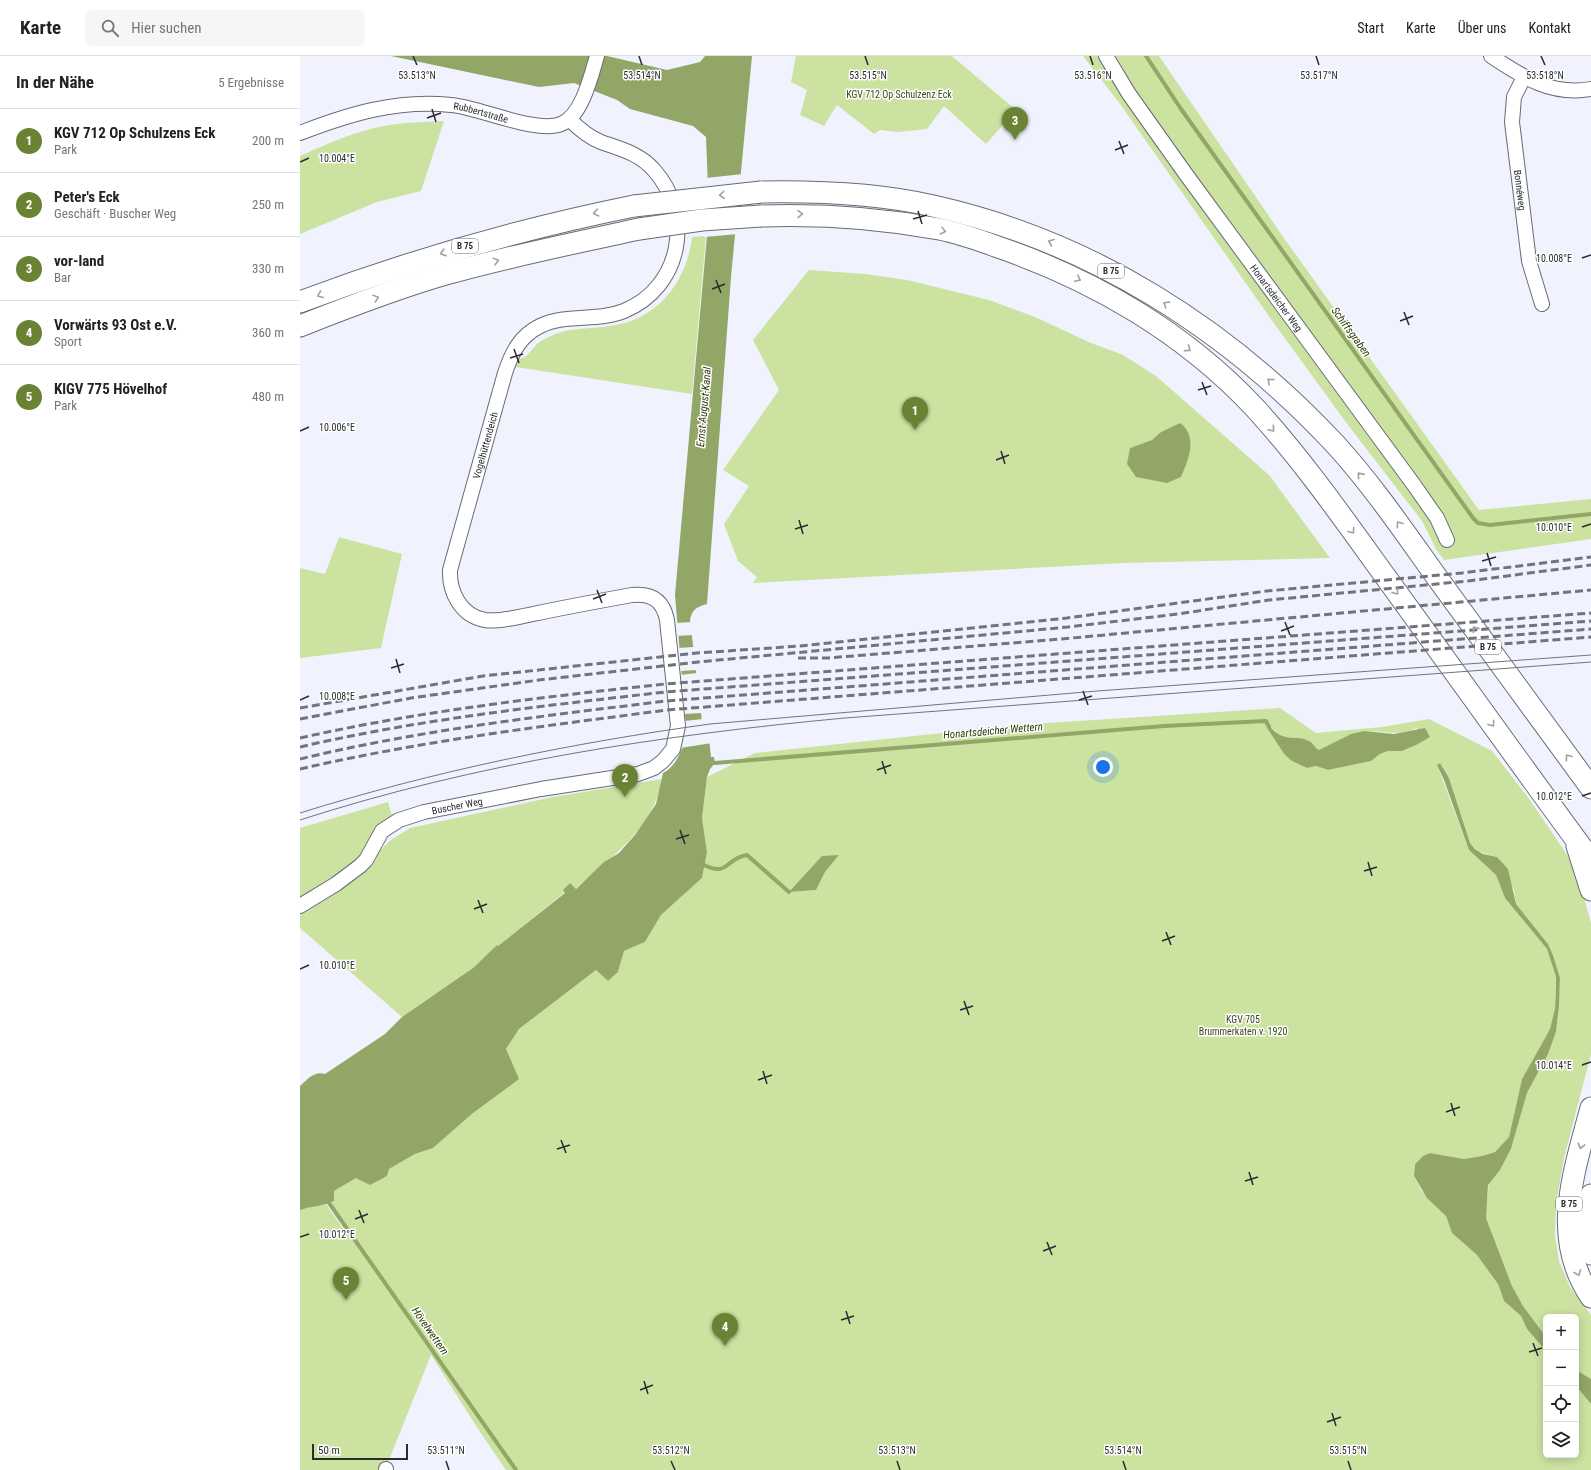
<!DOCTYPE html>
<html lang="de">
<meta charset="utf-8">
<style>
body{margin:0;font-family:"Roboto Condensed",sans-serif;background:#f6f6f6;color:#222}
.controls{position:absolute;right:12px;bottom:12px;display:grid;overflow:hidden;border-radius:6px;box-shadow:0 2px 10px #0003}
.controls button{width:36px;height:36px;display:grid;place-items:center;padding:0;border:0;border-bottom:1px solid #e0e0e0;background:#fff;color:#222;font:20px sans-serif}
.scale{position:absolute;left:12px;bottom:10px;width:96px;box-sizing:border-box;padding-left:4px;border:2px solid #292b30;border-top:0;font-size:11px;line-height:14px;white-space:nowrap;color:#292b30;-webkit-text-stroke:3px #fff;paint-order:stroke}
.you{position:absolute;left:803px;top:711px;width:14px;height:14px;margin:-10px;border:3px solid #fff;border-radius:50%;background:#1a73e8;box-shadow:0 0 0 6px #1a73e833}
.badge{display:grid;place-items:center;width:26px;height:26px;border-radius:50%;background:#6a8234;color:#fff;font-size:13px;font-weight:700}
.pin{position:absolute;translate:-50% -33px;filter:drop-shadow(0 1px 2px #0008)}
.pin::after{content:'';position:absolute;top:21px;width:14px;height:12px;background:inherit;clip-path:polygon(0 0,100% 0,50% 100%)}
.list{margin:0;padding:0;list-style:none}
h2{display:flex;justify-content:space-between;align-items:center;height:52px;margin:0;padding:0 16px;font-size:17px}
h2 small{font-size:13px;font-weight:400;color:#767676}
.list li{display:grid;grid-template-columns:26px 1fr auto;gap:12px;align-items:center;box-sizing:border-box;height:64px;padding:0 16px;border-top:1px solid #e0e0e0}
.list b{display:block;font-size:15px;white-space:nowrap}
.list p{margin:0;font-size:13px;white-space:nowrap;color:#767676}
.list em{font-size:13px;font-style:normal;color:#767676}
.icon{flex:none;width:22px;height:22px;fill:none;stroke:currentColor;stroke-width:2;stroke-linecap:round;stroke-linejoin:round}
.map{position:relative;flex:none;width:1291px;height:1414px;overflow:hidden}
header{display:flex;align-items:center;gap:24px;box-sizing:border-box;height:56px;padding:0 20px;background:#fff;border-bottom:1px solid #e0e0e0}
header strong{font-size:19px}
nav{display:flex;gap:22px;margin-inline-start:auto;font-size:14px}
.search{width:280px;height:36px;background:#f6f6f6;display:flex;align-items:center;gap:10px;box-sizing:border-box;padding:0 14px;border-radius:6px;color:#767676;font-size:15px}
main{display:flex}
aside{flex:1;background:#fff}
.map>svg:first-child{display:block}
.green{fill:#cbe2a1;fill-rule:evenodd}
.water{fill:#92a767}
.pier{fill:#f0f3fd}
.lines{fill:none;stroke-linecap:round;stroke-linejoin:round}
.stream{stroke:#92a767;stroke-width:4}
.minor-casing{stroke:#686b76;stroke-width:16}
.highway-casing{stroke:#686b76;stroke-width:23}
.minor{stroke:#fff;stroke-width:14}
.highway{stroke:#fff;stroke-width:21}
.tram{stroke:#72747b;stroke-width:1}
.rail{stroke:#72747b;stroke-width:3;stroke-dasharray:8 4;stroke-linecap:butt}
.highway-bridge-casing{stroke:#686b76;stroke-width:23;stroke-linecap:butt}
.highway-bridge{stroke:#fff;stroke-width:21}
.oneway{stroke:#9fa0a2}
.ticks{fill:none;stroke:#292b30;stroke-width:1.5}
.labels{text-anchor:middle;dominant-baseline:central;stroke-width:3;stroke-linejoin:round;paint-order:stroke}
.shield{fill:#fff;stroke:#696b6e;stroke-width:1}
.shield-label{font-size:9px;font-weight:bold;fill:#292b30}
.park-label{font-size:10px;fill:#394818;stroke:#fff}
.street-label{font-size:10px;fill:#292b30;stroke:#fff}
.water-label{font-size:11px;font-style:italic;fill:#2d3b0a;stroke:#fff}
.ticks-label{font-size:10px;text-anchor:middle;fill:#292b30;stroke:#fff;stroke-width:3;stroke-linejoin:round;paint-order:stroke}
</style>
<header>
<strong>Karte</strong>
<div class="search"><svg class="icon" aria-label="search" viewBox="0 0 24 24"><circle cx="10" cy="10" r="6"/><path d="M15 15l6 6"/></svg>Hier suchen</div>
<nav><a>Start</a><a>Karte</a><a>Über uns</a><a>Kontakt</a></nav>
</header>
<main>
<aside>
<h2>In der Nähe<small>5 Ergebnisse</small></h2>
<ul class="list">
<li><span class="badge">1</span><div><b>KGV 712 Op Schulzens Eck</b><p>Park</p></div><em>200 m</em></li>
<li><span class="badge">2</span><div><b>Peter's Eck</b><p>Geschäft · Buscher Weg</p></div><em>250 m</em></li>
<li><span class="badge">3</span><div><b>vor-land</b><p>Bar</p></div><em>330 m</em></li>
<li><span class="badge">4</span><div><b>Vorwärts 93 Ost e.V.</b><p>Sport</p></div><em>360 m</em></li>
<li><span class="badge">5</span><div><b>KlGV 775 Hövelhof</b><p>Park</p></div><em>480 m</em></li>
</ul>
</aside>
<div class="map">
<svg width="1291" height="1414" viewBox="0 0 1291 1414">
<rect width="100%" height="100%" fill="#f0f3fd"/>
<!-- green -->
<g class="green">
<polygon points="496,0 652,0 716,54 686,88 644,50 627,73 598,76 580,74 574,78 537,49 524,70 500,59 507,34 491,26"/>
<polygon points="783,0 859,0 986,185 1179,454 1291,443 1291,483 1144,504 1136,493 1122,465 1048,369 973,266 820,48"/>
<path d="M 144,65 L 121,135 L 77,146 L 0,178 L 0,100 C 31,86 62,72 97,68 C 112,66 128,66 144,65 Z"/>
<path d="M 406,180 L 392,338 L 216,311 L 219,303 C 227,302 231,294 237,288 C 243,283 251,280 258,277 C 277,271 297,273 316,269 C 360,261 387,224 392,181 Z"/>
<path d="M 509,214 L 565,218 L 607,224 L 689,244 L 735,261 L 791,287 L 823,299 L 856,320 L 969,419 L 1030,502 L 823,507 L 453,527 L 457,521 L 438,505 L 424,468 L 449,430 L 423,414 L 479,334 L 453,284 ZM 880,367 L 851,425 L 830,392 L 852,384 L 861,376 Z"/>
<polygon points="39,481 102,498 81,592 0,602 0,512 25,518"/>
<path d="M 980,652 L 1016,677 L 1082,671 L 1129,663 L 1192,695 L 1227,740 L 1268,800 L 1280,827 L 1291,867 L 1291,998 L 1264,1102 L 1256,1148 L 1255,1179 L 1259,1205 L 1270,1231 L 1291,1259 L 1291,1323 L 1276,1314 L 1276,1261 L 1246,1261 L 1246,1281 L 1223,1250 L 1212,1230 L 1186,1162 L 1186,1154 L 1189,1126 L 1200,1114 L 1211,1093 L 1227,1037 L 1248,998 L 1256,976 L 1259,951 L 1260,922 L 1253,899 L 1248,888 L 1216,848 L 1214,834 L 1197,801 C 1186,798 1178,797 1170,787 L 1149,722 L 1140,707 L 1137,709 L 1169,794 L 1196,819 L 1205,842 L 1247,893 L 1256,921 L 1256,934 L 1255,952 L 1250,973 L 1222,1023 L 1209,1081 L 1195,1096 L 1182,1100 L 1164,1103 L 1130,1097 L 1123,1100 L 1115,1108 L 1114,1120 L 1121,1134 L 1146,1160 L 1150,1171 L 1160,1184 L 1177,1199 L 1187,1212 L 1198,1228 L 1204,1245 L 1221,1260 L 1227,1273 L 1246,1295 L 1246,1399 L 1276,1399 L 1276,1330 L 1291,1348 L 1291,1414 L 206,1414 L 180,1376 L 131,1299 L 85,1414 L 0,1414 L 0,1154 L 16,1149 L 26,1148 L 46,1177 L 31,1146 L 34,1145 L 34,1135 L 56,1122 L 87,1120 L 89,1113 L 115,1098 L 133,1092 L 173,1057 L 206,993 L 219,973 L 296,914 L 308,925 L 318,916 L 324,895 L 345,886 L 361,859 L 402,822 L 407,796 L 402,762 L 407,721 L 455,697 L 717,669 ZM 970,671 L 981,679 L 990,683 L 1013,688 L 1016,693 L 1019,694 C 1034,688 1046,678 1062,676 C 1083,673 1094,682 1117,672 L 1116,689 L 1102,695 L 1088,695 L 1080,698 L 1071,705 L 1028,714 L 1016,710 L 1007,712 ZM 538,800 L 525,816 L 516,834 L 490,836 L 507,819 Z"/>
<path d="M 362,723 C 352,776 312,799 275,833 L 270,828 L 265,836 L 198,890 L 197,889 L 173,912 L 102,961 L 0,872 L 0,856 L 77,797 L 91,784 L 110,772 L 253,741 Z"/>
<polygon points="88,746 92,760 83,767 59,806 0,844 0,772"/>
</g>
<!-- water -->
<g class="water">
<path d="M 91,0 L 307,0 L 367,14 L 400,6 L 405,0 L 452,0 L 431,221 L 407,548 C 397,551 392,553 390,564 L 404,683 L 409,682 L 411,701 L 414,701 L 415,707 L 410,713 L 407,721 L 402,762 L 407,796 L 402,822 L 361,859 L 345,886 L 324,895 L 318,916 L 308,925 L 296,914 L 219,973 L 206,993 L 219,1023 L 173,1057 L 133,1092 L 115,1098 L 89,1113 L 87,1120 L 70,1129 L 56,1122 L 34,1135 L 34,1145 C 23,1150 12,1150 0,1154 L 0,1030 C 8,1023 14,1015 25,1018 L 85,978 L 102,961 L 173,912 L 197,889 L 198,890 L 265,837 L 263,834 L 270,827 L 276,833 L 304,806 L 319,797 L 335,779 L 356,748 L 363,717 C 378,709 380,695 387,682 L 375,539 L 409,157 L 406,81 L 393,70 L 330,53 L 317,44 L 274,27 L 239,31 Z"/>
<path d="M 880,367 C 898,380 889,403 881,421 L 867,427 L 836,421 L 827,408 L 830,392 L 852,384 L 861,376 Z"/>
<path d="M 970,671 C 987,688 995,678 1009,685 C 1014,687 1014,692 1019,694 L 1051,678 L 1064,675 L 1094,678 L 1125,672 L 1130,681 L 1116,689 L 1102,695 L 1088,695 L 1080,698 L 1071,705 L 1028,714 L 1016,710 L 1007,712 L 992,705 L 985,699 L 967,672 Z"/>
<polygon points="1140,707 1149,722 1170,787 1175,793 1183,798 1197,801 1208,813 1216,848 1248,888 1253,899 1260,922 1259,951 1256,976 1248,998 1227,1037 1211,1093 1200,1114 1188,1129 1186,1162 1212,1230 1223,1250 1246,1281 1246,1295 1227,1273 1221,1260 1204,1245 1198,1228 1177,1199 1152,1177 1146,1160 1127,1142 1114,1120 1115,1108 1123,1100 1130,1097 1164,1103 1182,1100 1195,1096 1209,1081 1222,1023 1250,973 1255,952 1256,934 1256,921 1247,893 1205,842 1196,819 1169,794 1144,724 1137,709"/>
<polygon points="539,799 525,816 516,834 489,836 522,800"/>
<polygon points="1276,1314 1291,1323 1291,1348 1276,1330"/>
</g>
<!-- pier -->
<g class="pier">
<polygon points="443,118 438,178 404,181 407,157 406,122"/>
<polygon points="392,566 393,579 376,580 375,567"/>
<polygon points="394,591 397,614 380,615 377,592"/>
<polygon points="397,617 402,657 384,658 380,619"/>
<polygon points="403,663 405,681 411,681 412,687 380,692 385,682 384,665"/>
</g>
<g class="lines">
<!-- stream -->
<g class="stream">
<polyline points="846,0 881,53 1173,462 1178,467 1190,469 1291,458"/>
<polyline points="415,707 864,670 966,665 969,671"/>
<path d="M 400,807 C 430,823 423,803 447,799 L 489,836"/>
<polyline points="29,1147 216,1414"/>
</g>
<defs>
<g id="minor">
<path id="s1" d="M 806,0 L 829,38 L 885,117 L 1114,429 L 1137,462 L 1147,484"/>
<path d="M 1191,0 C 1222,21 1252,40 1291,33"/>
<path id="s2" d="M 1224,21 L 1214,41 L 1212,66 L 1229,205 L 1242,248"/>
<path id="s3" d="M 0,77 C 49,58 98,43 151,49 C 179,51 236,78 261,68 C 282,60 291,20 297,0"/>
<path id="s4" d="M 0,850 L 36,828 L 60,810 L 66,804 L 82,775 L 99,764 L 124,756 L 241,733 L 338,718 L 354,712 L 363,705 L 373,693 L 378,670 L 367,564 C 363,544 351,537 332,539 C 299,545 266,551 233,558 C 218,561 200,566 185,564 C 161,560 149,536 150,514 L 205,317 C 212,296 220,280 240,270 C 266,257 297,266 324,255 C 382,231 394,159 354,114 C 339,97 320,93 301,86 C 288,81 278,72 269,63"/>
<polyline points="86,1413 86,1414"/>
</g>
<g id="highway">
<path d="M 461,136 C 518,135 577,137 633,150 C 790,185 927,272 1036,389 C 1075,432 1107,480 1141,527 C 1191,595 1241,664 1291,732"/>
<path d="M 461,160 C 521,158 580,162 639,173 C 659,177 679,184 698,191 C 794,224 885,277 955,352 C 1008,410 1052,475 1098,538 C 1162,626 1226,716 1291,804"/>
<path d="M 0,246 C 109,205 220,173 334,150"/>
<path d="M 0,270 C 48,251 97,232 146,218 C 210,200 274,187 339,173"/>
<polyline points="1277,790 1291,834"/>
<path d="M 1291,1052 C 1274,1116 1250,1181 1291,1241"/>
<path d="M 1291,1139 C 1284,1159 1286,1178 1291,1198"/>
</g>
</defs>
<!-- minor casing -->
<use href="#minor" class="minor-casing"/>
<!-- highway casing -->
<use href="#highway" class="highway-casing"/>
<!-- minor -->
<use href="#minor" class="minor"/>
<!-- highway -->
<use href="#highway" class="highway"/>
<!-- tram -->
<g class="tram">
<path d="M 0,757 C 134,715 272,687 410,668 L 797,635 L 1291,599"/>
<path d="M 0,764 C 176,707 361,679 545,662 L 1291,606"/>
</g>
<!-- rail -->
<g class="rail">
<polyline points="498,602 528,602 761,583 1291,534"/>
<polyline points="0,652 183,620 397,597 500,590 767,562 967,535 1162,517 1291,501"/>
<polyline points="0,663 111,642 239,624 398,606 768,571 878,558 969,544 1168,525 1291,509"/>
<path d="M 0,682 C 120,655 243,641 365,628 L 1291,557"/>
<path d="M 0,691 C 120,663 243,650 365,636 L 1291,565"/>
<path d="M 0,703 C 120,674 243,660 366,645 L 1291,573"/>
<path d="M 0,713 C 121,685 244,670 367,654 L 1291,581"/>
</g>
<defs>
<g id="highway-bridge">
<polyline points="334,150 461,136"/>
<polyline points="339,173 402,164 461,160"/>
</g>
</defs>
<!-- highway-bridge casing -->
<use href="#highway-bridge" class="highway-bridge-casing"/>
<!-- highway-bridge -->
<use href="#highway-bridge" class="highway-bridge"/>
</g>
<!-- one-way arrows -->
<defs><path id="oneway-chevron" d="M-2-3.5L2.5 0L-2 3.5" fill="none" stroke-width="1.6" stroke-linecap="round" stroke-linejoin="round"/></defs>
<g class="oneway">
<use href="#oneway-chevron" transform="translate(422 139) rotate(175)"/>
<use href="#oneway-chevron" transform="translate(296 157) rotate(168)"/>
<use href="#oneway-chevron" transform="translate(500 158) rotate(-1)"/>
<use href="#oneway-chevron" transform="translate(643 175) rotate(14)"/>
<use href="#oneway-chevron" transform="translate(751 186) rotate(-157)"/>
<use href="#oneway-chevron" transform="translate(143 197) rotate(163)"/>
<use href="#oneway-chevron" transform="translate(196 205) rotate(-15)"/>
<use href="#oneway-chevron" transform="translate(778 223) rotate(27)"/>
<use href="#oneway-chevron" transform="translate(20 239) rotate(159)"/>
<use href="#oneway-chevron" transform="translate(76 242) rotate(-19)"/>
<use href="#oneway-chevron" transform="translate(866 248) rotate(-148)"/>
<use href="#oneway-chevron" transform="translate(888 293) rotate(37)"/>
<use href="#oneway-chevron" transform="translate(970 325) rotate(-139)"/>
<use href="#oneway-chevron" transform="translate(972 373) rotate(50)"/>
<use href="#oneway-chevron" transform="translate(1060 419) rotate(-129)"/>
<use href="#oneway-chevron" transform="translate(1099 468) rotate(-126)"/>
<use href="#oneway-chevron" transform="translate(1052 475) rotate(54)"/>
<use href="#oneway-chevron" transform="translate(1096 536) rotate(54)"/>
<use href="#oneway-chevron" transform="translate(1175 573) rotate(-126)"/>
<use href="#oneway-chevron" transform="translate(1192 668) rotate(54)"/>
<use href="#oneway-chevron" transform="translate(1268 701) rotate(-126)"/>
<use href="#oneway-chevron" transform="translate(1281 1090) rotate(105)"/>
<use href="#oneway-chevron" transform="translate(1278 1217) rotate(68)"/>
</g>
<!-- ticks -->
<path class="ticks" d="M 113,0 L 117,9M 339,0 L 342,9M 565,0 L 568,9M 790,0 L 793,9M 1016,0 L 1019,9M 1241,0 L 1245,9M 132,53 L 136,66M 127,62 L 141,57M 819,85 L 824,98M 815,94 L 828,89M 0,106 L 9,102M 618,155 L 622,168M 613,163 L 627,159M 1282,202 L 1291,199M 416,224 L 421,237M 412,233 L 425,228M 1104,256 L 1109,269M 1100,265 L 1113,260M 214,293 L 219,307M 210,302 L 223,298M 902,326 L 907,339M 898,334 L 911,330M 0,375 L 9,371M 701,395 L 705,408M 696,404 L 709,399M 499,464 L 503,478M 1282,471 L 1291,468M 495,473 L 508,469M 1187,497 L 1191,510M 1182,505 L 1196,501M 297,534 L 302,547M 293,543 L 306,538M 985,566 L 990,579M 981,575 L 994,570M 96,603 L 100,617M 91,612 L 104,608M 783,635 L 788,649M 0,644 L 9,640M 779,644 L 792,640M 582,705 L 586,718M 577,714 L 591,709M 1282,740 L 1291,737M 380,774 L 385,788M 376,783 L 389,779M 1068,806 L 1072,820M 1064,815 L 1077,811M 178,844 L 183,857M 174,853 L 187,848M 866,876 L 871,889M 862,885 L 875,880M 0,913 L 9,909M 664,945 L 669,959M 660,954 L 673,950M 1282,1009 L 1291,1006M 463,1015 L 467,1028M 458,1024 L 472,1019M 1151,1047 L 1155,1060M 1146,1056 L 1160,1051M 261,1084 L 266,1097M 257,1093 L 270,1089M 949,1116 L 953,1129M 945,1125 L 958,1121M 59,1154 L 64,1167M 55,1163 L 68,1158M 0,1181 L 9,1178M 747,1186 L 752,1199M 743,1195 L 756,1190M 546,1255 L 550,1268M 541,1264 L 554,1260M 1233,1287 L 1238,1300M 1229,1296 L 1242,1292M 344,1325 L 348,1338M 340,1334 L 353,1329M 1032,1357 L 1036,1370M 1027,1366 L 1041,1361M 146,1405 L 149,1414M 371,1405 L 375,1414M 597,1405 L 600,1414M 823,1405 L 826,1414M 1048,1405 L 1051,1414"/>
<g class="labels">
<!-- shield labels -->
<g class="shield">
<rect x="152" y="183" width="26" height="14" rx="3"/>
<rect x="798" y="208" width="26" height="14" rx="3"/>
<rect x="1175" y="584" width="26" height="14" rx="3"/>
<rect x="1256" y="1141" width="26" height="14" rx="3"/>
</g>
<g class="shield-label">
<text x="165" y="190">B 75</text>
<text x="811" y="215">B 75</text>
<text x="1188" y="591">B 75</text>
<text x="1269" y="1148">B 75</text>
</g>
<!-- park labels -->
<g class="park-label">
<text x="599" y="38">KGV 712 Op Schulzenz Eck</text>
<text x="943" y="963">KGV 705<tspan x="943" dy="12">Brummerkaten v. 1920</tspan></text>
</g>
<!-- street labels -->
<g class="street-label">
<text stroke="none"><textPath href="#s3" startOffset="186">Rubbertstraße</textPath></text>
<text stroke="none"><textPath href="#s2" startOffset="116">Bonnéweg</textPath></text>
<text stroke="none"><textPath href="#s1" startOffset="296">Honartsdeicher Weg</textPath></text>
<text stroke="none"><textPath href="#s4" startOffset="946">Vogelhüttendeich</textPath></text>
<text stroke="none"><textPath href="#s4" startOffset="194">Buscher Weg</textPath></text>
</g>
<!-- water labels -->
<g class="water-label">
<text transform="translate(1051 276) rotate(54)">Schiffsgraben</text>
<text transform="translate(404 351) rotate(-85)">Ernst-August-Kanal</text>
<text transform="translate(693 675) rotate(-5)">Honartsdeicher Wettern</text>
<text transform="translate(130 1275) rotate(55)">Hövelwettern</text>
</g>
</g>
<g class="ticks-label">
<text x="117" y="23">53.513°N</text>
<text x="342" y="23">53.514°N</text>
<text x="568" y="23">53.515°N</text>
<text x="793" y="23">53.516°N</text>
<text x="1019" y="23">53.517°N</text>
<text x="1245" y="23">53.518°N</text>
<text x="37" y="106">10.004°E</text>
<text x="1254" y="206">10.008°E</text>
<text x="37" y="375">10.006°E</text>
<text x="1254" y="475">10.010°E</text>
<text x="37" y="644">10.008°E</text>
<text x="1254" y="744">10.012°E</text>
<text x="37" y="913">10.010°E</text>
<text x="1254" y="1013">10.014°E</text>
<text x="37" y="1182">10.012°E</text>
<text x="146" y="1398">53.511°N</text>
<text x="371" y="1398">53.512°N</text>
<text x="597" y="1398">53.513°N</text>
<text x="823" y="1398">53.514°N</text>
<text x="1048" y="1398">53.515°N</text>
</g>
</svg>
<div class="controls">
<button>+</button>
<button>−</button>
<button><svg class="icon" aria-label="locate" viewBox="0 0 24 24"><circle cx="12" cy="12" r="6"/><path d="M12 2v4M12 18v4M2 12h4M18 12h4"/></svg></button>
<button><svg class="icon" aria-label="layers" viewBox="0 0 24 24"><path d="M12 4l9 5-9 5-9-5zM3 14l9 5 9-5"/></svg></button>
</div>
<div class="scale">50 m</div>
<div class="you"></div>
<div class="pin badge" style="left:615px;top:374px">1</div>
<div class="pin badge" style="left:325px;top:741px">2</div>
<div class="pin badge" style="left:715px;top:84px">3</div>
<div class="pin badge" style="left:425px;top:1290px">4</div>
<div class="pin badge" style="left:46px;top:1244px">5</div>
</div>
</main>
